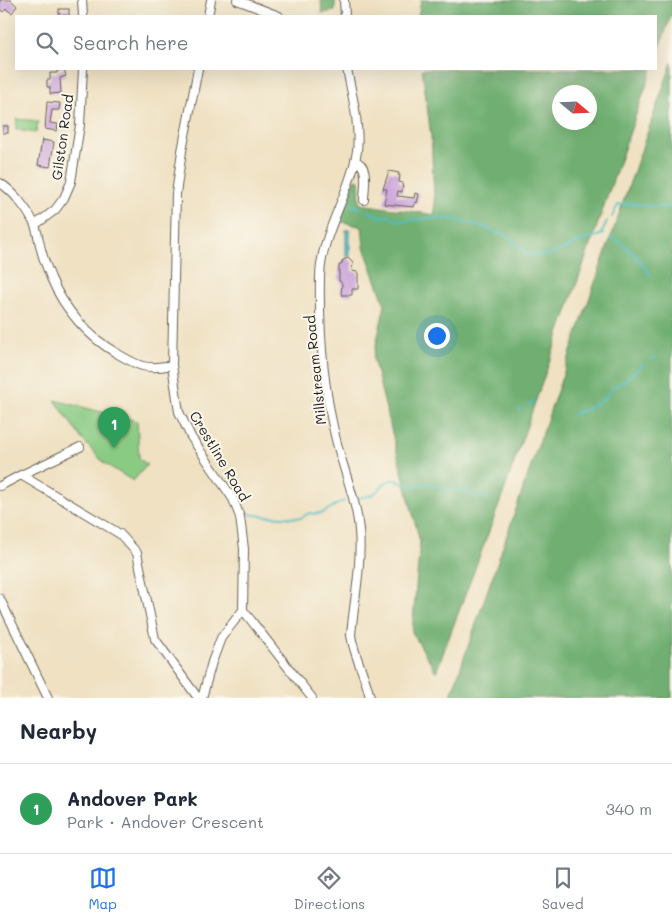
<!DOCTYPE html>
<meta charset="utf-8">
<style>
body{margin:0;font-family:Mali,sans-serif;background:#f2f2f3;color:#1f2937}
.compass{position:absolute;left:552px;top:85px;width:45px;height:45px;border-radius:50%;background:#fff;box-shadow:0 5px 20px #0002;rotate:109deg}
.you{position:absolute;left:436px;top:335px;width:18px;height:18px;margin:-12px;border:4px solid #fff;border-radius:50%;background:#1a73e8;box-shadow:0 0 0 8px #1a73e833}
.badge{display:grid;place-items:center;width:32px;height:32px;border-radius:50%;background:#1a73e8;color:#fff;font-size:16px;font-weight:700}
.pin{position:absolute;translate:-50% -41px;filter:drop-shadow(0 1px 2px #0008)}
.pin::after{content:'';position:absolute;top:26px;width:18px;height:15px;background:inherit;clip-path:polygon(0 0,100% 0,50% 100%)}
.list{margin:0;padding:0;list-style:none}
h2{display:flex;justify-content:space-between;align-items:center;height:65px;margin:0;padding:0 20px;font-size:21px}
h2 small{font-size:16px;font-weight:400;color:#747a83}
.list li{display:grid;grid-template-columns:32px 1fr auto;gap:15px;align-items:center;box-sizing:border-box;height:90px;padding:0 20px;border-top:1px solid #e0e1e3}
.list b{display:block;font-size:19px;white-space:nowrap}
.list p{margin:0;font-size:16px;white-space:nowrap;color:#747a83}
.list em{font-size:16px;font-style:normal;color:#747a83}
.icon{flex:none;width:28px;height:28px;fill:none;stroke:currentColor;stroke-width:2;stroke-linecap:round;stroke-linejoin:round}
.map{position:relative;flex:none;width:672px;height:698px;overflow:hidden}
.search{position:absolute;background:#fff;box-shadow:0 5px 20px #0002;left:15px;right:15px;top:15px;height:55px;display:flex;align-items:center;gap:12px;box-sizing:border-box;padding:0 18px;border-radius:0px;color:#747a83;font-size:19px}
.sheet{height:155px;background:#fff}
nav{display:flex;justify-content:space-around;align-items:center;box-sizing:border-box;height:70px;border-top:1px solid #e0e1e3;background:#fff;font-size:14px;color:#747a83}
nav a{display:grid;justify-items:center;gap:2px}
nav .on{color:#1a73e8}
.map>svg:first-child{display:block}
.green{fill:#8acb83;stroke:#537450}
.forest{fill:#6faf71;stroke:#466646;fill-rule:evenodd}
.water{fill:#4ebdc3;stroke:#356c70}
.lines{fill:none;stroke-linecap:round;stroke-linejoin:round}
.stream{stroke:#4ebdc3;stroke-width:2}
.building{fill:#c89ed9}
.minor-casing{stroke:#666156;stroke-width:10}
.minor{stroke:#fff;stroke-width:8}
.labels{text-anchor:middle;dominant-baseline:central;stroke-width:4;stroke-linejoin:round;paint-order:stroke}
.street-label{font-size:14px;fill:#1c1c1c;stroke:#fbf7ec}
</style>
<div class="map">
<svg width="672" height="698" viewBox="0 0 672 698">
<rect width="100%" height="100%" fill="#fbf7ec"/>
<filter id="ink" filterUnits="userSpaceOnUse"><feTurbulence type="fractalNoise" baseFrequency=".02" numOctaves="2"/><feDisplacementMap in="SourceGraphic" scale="10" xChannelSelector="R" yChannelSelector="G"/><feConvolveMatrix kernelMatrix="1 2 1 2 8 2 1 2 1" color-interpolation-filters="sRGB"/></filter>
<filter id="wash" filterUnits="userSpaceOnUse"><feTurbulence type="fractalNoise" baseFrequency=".0096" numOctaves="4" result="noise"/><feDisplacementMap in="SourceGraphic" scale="20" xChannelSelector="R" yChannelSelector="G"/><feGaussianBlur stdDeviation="1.12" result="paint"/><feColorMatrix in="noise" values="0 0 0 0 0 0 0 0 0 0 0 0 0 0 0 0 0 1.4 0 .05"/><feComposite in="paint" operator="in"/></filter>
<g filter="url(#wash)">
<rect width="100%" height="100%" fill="#efe1c2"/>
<!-- green -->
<g class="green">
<polygon points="17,119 38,121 36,133 16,130"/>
<polygon points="55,400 137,421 139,458 147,465 133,481 104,463 81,438"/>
</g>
<!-- forest -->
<g class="forest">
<polygon points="321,0 335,0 335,11 322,13"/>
<polygon points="421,0 672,0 672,13 656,59 656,16 418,16"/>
<polygon points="672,62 672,698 450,698"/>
<path d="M 422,69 L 652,69 L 502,497 L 436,672 L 412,632 L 420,542 L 373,358 L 385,305 L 364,247 L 362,227 L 339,221 L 355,179 L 359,180 L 360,204 L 435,215 L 431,136 ZM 590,92 L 590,122 L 560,122 L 560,92 Z"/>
</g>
<!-- water -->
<rect class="water" x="346" y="230" width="4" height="26"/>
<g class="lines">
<!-- stream -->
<g class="stream">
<polyline points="351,204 360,208"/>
<polyline points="367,211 381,217 388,216 400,221 434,218 457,220 485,227 494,232 505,234 524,251 530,254 550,255 584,240 604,234"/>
<path d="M 612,217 L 618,205 C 639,200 652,210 672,206"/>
<polyline points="601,234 607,221"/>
<path d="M 610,237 C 627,243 641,262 651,276"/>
<polyline points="650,360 655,357"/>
<polyline points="529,404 534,401"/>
<polyline points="519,410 521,409"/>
<polyline points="574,414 588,409 606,397 612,388 624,381 643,364"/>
<path d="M 358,497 C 380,499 380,481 392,480 C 397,479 400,482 403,484 C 410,486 424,485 431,484 C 439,488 456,491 466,490 C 479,499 467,499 485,497 L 489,499"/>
<path d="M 249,514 L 263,516 L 301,518 L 309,513 C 328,516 327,507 344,501"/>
</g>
</g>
<g id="blocks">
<!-- building -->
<g class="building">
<polygon points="0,0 11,0 17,6 12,13 6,9 3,12 0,9"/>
<rect x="59" y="9" width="10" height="7"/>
<polygon points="64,69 66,76 60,78 61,93 50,94 50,87 47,87 47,80 50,80 50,73 57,73 57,71"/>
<polygon points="47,102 60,103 59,110 52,110 50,123 58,124 57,131 45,129"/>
<rect x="3" y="126" width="5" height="7"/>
<polygon points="42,140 54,142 50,167 38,165"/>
<polygon points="389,171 399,173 398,175 400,175 399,182 403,183 402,192 398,191 397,196 414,198 415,193 419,194 417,203 415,202 414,207 384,204 387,189 383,189"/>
<polygon points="348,258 353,263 352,271 358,272 358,289 352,289 352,295 342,295 341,293 342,284 340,281 339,281 339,265 341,265 343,260"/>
</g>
</g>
</g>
<g filter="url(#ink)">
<use href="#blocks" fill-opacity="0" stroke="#666156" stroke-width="1"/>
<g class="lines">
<defs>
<g id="minor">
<polyline points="82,0 83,16"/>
<polyline points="237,0 279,16"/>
<polyline points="344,0 345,16"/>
<polyline points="208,16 211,0"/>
<polyline points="198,69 182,151 176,194 172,365 179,412 191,437 233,499 240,517 244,549 243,610 221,638 212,662 202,698"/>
<path d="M 347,69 C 352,95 360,124 357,151 C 350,195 321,233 320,277 C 319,327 323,383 334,431 C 341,465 356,496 359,530 C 362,565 354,601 351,635 C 354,657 366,676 370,698"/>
<path d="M 355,161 C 370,165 364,187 364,200"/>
<path d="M 0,183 C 14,192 27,209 34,223 C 38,232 39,243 42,253 C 44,261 48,270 51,278 C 64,309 89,338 118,354 C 140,367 146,370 172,365"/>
<polyline points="35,225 55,210 64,198 71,182 80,125 83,69"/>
<polyline points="21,475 80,447"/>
<polyline points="0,486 21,475 120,534 137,553 155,639 198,698"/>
<polyline points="0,599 48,698"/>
<polyline points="243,610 312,698"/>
</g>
</defs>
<!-- minor casing -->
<use href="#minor" class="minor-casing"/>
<!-- minor -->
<use href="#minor" class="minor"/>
</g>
</g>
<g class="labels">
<!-- street labels -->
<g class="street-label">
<text transform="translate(62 137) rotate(-82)">Gilston Road</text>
<text transform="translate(315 370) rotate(-96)">Millstream Road</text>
<text transform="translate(220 456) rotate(59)">Crestline Road</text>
</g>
</g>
</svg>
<svg class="compass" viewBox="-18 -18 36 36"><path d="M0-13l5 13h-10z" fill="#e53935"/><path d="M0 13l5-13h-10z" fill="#747a83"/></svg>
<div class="you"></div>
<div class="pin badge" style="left:114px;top:448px;background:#2e9e5b">1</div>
<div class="search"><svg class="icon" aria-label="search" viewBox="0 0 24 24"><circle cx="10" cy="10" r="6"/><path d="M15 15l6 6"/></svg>Search here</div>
</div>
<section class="sheet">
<h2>Nearby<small></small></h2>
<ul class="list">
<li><span class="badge" style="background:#2e9e5b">1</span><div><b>Andover Park</b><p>Park · Andover Crescent</p></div><em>340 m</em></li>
</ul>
</section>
<nav>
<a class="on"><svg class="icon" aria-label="map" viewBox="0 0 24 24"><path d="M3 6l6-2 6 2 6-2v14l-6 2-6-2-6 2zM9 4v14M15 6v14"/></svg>Map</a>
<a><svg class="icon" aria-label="directions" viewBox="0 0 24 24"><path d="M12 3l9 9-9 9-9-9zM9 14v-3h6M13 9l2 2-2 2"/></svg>Directions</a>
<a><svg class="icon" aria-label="saved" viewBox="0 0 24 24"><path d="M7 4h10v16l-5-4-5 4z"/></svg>Saved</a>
</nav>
